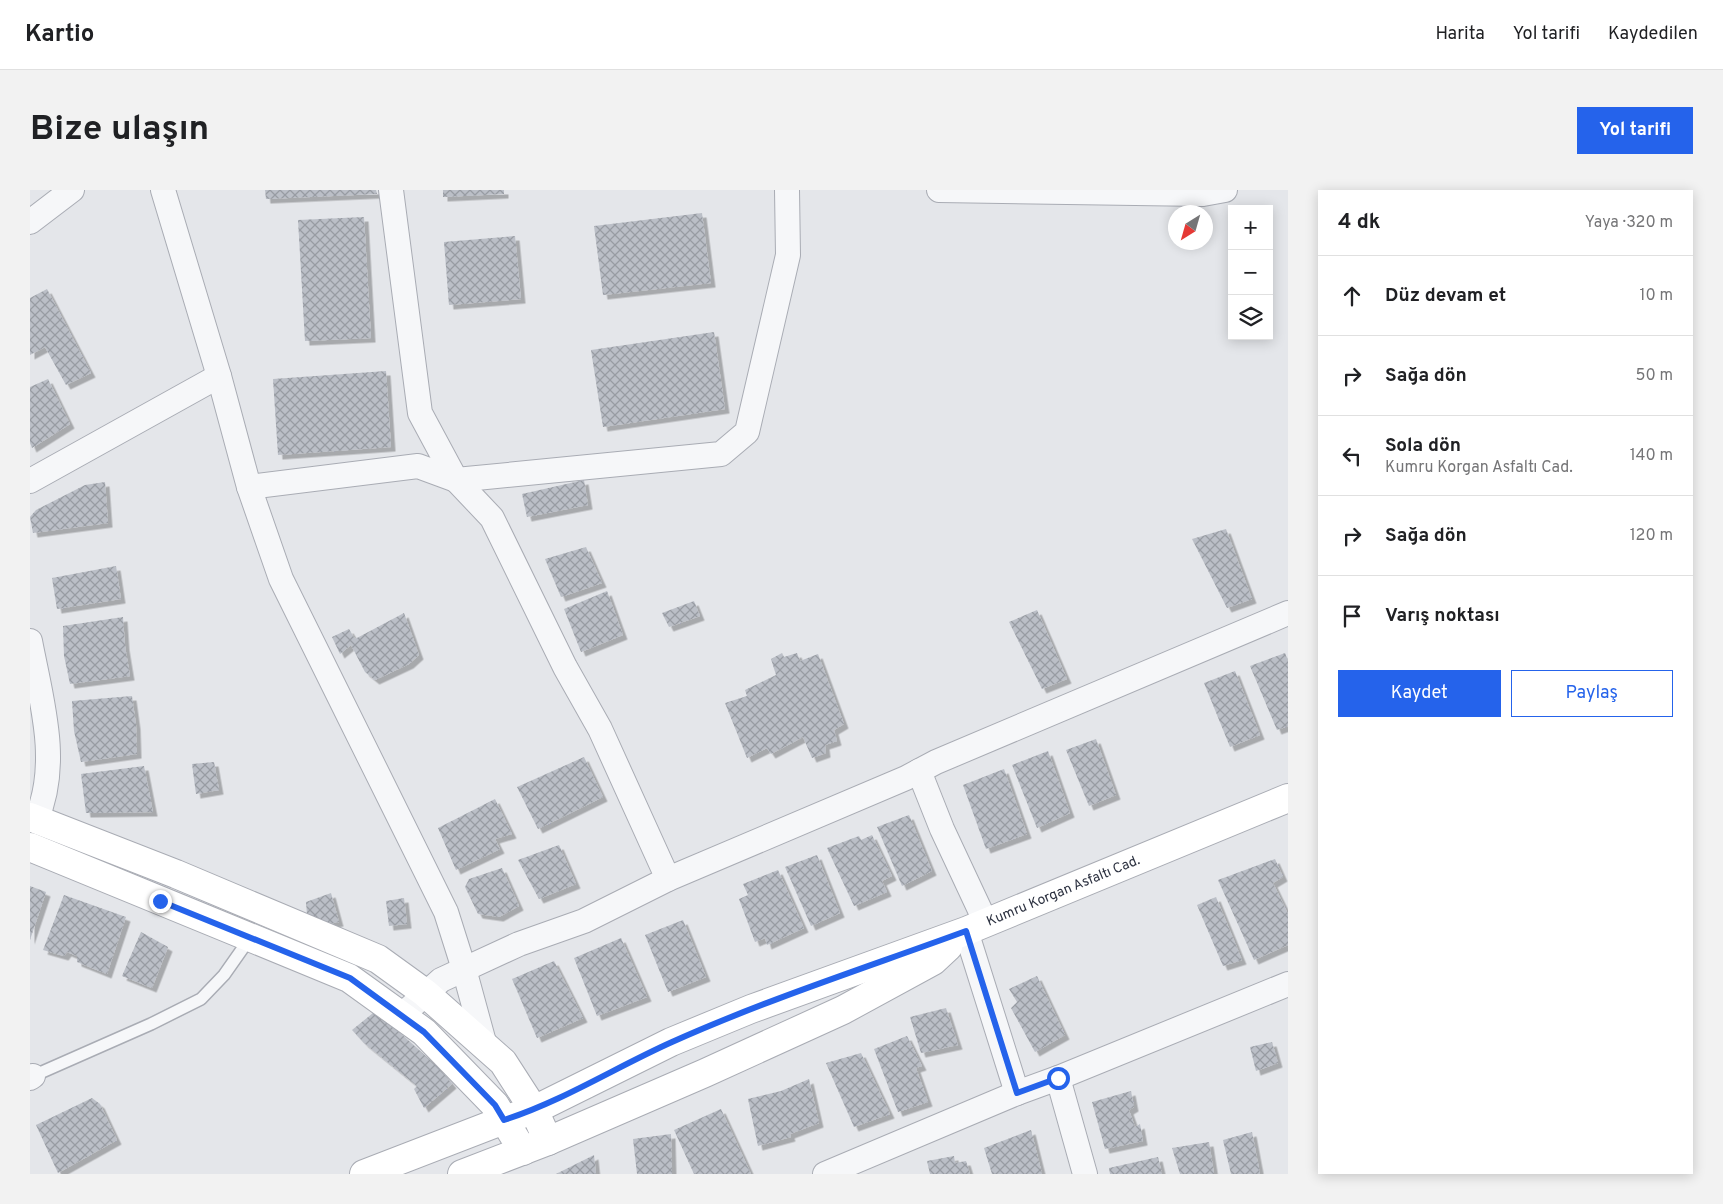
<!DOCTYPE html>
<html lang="tr">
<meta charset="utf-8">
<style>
body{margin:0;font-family:Overpass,sans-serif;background:#f2f2f2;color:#202124}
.controls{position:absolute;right:15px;top:15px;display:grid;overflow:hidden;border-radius:0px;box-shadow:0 2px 12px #0003}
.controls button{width:45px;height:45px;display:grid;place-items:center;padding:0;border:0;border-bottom:1px solid #e0e0e0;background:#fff;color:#202124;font:25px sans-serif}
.compass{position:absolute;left:1138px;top:15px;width:45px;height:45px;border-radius:50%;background:#fff;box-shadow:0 2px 12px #0003;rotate:217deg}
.stop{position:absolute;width:15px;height:15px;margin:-11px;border:4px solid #2563eb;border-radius:50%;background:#fff}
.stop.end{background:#2563eb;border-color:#fff;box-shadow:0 1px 5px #0008}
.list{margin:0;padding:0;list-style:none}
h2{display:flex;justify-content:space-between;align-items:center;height:65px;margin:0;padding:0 20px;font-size:21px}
h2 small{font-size:16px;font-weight:400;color:#757577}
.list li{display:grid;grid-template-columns:32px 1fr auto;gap:15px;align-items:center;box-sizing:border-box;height:80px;padding:0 20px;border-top:1px solid #e0e0e0}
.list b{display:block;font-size:19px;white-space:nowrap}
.list p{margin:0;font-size:16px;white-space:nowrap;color:#757577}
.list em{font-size:16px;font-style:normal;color:#757577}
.actions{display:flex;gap:10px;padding:15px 20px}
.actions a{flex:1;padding:11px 0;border:1px solid #2563eb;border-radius:0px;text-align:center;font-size:18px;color:#2563eb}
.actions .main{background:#2563eb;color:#fff}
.icon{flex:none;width:28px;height:28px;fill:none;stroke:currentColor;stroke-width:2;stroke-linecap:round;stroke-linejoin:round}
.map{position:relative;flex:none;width:1258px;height:984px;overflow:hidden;border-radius:0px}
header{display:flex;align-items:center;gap:30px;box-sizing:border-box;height:70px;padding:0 25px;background:#fff;border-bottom:1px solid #e0e0e0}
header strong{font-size:24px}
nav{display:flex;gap:28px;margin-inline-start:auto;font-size:18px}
.intro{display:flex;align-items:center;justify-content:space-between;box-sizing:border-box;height:120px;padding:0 30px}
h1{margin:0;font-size:35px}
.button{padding:12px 22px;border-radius:0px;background:#2563eb;color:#fff;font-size:18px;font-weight:700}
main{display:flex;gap:30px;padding:0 30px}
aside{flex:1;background:#fff;border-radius:0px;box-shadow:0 2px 12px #0003}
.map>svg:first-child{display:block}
.building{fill:url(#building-cross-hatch);filter:url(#shadow)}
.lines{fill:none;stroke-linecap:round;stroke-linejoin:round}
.service-casing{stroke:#a9acb4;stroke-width:14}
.minor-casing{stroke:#a9acb4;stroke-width:26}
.secondary-casing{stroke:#a9acb4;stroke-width:30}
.service{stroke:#f6f7f9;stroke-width:11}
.minor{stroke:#f6f7f9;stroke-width:24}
.secondary{stroke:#fff;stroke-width:28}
.route{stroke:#2563eb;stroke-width:6}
.labels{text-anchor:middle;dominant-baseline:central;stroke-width:5;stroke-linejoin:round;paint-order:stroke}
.street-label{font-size:14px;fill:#2d3241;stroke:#f3f5f8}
</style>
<header>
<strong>Kartio</strong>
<nav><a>Harita</a><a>Yol tarifi</a><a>Kaydedilen</a></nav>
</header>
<div class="intro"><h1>Bize ulaşın</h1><a class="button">Yol tarifi</a></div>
<main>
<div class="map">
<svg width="1258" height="984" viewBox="0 0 1258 984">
<defs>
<pattern id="building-cross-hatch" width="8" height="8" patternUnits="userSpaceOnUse" patternTransform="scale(1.25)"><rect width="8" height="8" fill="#bbbfc7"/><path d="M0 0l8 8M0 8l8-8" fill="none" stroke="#989ca3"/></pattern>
<filter id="shadow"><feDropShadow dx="4.5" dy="4.5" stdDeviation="0" flood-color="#0004"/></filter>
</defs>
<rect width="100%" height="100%" fill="#e4e6ea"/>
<!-- building -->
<g class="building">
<polygon points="235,0 346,0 347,4 236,9"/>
<polygon points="413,0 474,0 474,4 413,7"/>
<polygon points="672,23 681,93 573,105 564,36"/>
<polygon points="334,27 341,148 275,151 268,30"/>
<polygon points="485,46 491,109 419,115 414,52"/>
<polygon points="17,99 61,183 36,195 15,157 0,165 0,108"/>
<polygon points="684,142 695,219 573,237 561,160"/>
<polygon points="356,181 361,257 248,265 243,189"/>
<polygon points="18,189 40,234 2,258 0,253 0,197"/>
<polygon points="554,290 558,315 497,327 492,304"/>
<polygon points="75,292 78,333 3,343 0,327 6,320 55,295"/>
<polygon points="1196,339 1222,409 1197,418 1162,349"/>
<polygon points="556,357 572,393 531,407 515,369"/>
<polygon points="86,376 91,409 27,419 22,388"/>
<polygon points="577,401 593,445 551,462 534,419"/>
<polygon points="664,411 670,426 639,437 632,423"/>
<polygon points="1007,420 1037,489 1012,499 979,432"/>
<polygon points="374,423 389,465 379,474 345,490 335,482 321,455 310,464 302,447 319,439 325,449"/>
<polygon points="93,427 95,456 100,486 40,494 34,466 33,436"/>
<polygon points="752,463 754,467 767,463 770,471 788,464 814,534 804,540 807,551 795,555 796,563 782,568 773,547 741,564 737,558 717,568 695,513 717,506 715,500 746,485 741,469"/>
<polygon points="1255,463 1258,471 1258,536 1247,540 1220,476"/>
<polygon points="1205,481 1230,545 1200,557 1174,493"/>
<polygon points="102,506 106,535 107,564 51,572 44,541 42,511"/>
<polygon points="1066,549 1086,605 1059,616 1036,560"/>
<polygon points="1018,561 1040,623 1007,638 982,575"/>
<polygon points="554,567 573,607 508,639 487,597"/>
<polygon points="184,572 189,600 166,604 162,574"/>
<polygon points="114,576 123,622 56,623 51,584"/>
<polygon points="974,579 997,644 956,659 933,595"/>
<polygon points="465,609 482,644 465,649 470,659 426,680 408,638"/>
<polygon points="879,625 902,681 872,696 847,637"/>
<polygon points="842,645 862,686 852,691 857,702 824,716 797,658 829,646 831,650"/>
<polygon points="529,655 546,694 509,709 488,670"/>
<polygon points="787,665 810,723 781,736 755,677"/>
<polygon points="1245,669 1253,687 1243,693 1258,724 1258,755 1224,770 1188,690"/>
<polygon points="472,678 489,716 469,727 448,724 435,697 439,689"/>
<polygon points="748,680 774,738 737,755 735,748 725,752 709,709 718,705 713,694"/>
<polygon points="0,696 16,702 0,750"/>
<polygon points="301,703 309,732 295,735 277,725 276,712"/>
<polygon points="34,705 96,727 77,784 47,772 47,766 37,762 34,766 13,760"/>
<polygon points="1186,707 1212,770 1193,776 1167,715"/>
<polygon points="374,708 377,734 359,736 356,711"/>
<polygon points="653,730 676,787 638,802 615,745"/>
<polygon points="111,742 138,757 122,798 92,786"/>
<polygon points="591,748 617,807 567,826 544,768"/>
<polygon points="524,771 553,828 507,848 482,789"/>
<polygon points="1007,786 1035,845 1005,862 981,818 987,812 979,799"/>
<polygon points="916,818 928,855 891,863 880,827"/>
<polygon points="348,819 359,833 409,878 422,894 394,918 384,899 387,896 334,853 322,840"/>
<polygon points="877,846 892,876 886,878 898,912 868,922 844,859"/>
<polygon points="1242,852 1248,873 1226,881 1220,857"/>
<polygon points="831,863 860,924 824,937 796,873"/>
<polygon points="779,889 789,933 760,944 761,947 728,956 718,909 751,901"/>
<polygon points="1101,901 1104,917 1099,920 1105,937 1110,934 1113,951 1075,959 1062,912"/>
<polygon points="62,908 70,914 87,950 28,983 6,935"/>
<polygon points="691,919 721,984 664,984 644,940"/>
<polygon points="1001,940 1012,984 962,984 954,958"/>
<polygon points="1222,942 1230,984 1201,984 1193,950"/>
<polygon points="641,944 642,984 607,984 603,949"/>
<polygon points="1179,952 1184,984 1150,984 1142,958"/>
<polygon points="564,965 566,984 526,984"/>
<polygon points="924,966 925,973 936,971 940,984 900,984 897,971"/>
<polygon points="1128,967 1132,984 1080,984 1079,978"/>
</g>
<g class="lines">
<defs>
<polyline id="service" points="3,886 121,834 171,809 194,785 220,748"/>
<g id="minor">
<polyline points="133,0 189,186 219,297 251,389 416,722 434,779 455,856"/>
<polyline points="361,0 390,223 426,290 462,328 535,477 570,539 638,689"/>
<polyline points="909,0 1173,4 1195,0"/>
<polyline points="0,32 42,0"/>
<polyline points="0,291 189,186"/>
<polyline points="219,297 388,276 426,290 691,264 717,242 758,65 757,0"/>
<path d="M 0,451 C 11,509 31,573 6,630"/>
<polyline points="889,581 912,639 956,733"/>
<polyline points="936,741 987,903"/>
<polyline points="372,825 411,790 489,754 554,731 638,689 876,588 906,572 1258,423"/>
<polyline points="0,888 3,886"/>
<polyline points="1028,888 1055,984"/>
<polyline points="795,984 987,903 1028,888 1258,794"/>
</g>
<g id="secondary">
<polyline points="0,627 146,684 348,769 395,803 473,872 504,920 518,951"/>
<polyline points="0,657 319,788 394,842 465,915 493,961"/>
<path id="s1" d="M 334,984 L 474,930 L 504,920 L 641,852 L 721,819 L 936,741 L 1258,608"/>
<polyline points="432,984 518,951 675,883 813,820 903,771 918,757"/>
</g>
</defs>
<!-- service casing -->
<use href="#service" class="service-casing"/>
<!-- minor casing -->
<use href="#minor" class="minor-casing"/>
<!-- secondary casing -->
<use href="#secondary" class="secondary-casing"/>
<!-- service -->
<use href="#service" class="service"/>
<!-- minor -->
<use href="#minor" class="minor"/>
<!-- secondary -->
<use href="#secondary" class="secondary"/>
</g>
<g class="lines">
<!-- route -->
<path class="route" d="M 130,711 L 320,788 L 394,842 L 465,915 L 474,930 C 533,911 586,877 642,852 C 738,809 838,777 936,741 L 987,903 L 1028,888"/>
</g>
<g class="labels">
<!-- street labels -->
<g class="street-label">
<text stroke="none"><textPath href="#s1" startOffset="755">Kumru Korgan Asfaltı Cad.</textPath></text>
</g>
</g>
</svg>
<div class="controls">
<button>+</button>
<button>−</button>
<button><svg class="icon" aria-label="layers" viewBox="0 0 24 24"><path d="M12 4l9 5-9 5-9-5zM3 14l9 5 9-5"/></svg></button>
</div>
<svg class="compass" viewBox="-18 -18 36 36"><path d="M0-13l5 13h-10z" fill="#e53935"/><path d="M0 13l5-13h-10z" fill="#757577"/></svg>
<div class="stop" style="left:1028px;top:888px"></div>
<div class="stop end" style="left:130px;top:711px"></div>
</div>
<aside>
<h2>4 dk<small>Yaya · 320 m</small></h2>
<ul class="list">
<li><svg class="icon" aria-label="ahead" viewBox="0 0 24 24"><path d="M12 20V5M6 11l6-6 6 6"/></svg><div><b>Düz devam et</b></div><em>10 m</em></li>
<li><svg class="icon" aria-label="right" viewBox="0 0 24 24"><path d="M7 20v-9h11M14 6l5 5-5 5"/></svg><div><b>Sağa dön</b></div><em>50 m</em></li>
<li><svg class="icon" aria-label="left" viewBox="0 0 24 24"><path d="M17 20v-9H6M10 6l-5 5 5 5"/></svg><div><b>Sola dön</b><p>Kumru Korgan Asfaltı Cad.</p></div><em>140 m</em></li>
<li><svg class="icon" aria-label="right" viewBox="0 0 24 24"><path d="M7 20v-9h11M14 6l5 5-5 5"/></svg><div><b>Sağa dön</b></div><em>120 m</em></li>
<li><svg class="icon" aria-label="arrive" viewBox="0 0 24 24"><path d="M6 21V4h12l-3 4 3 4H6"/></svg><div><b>Varış noktası</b></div></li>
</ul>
<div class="actions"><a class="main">Kaydet</a><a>Paylaş</a></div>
</aside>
</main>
